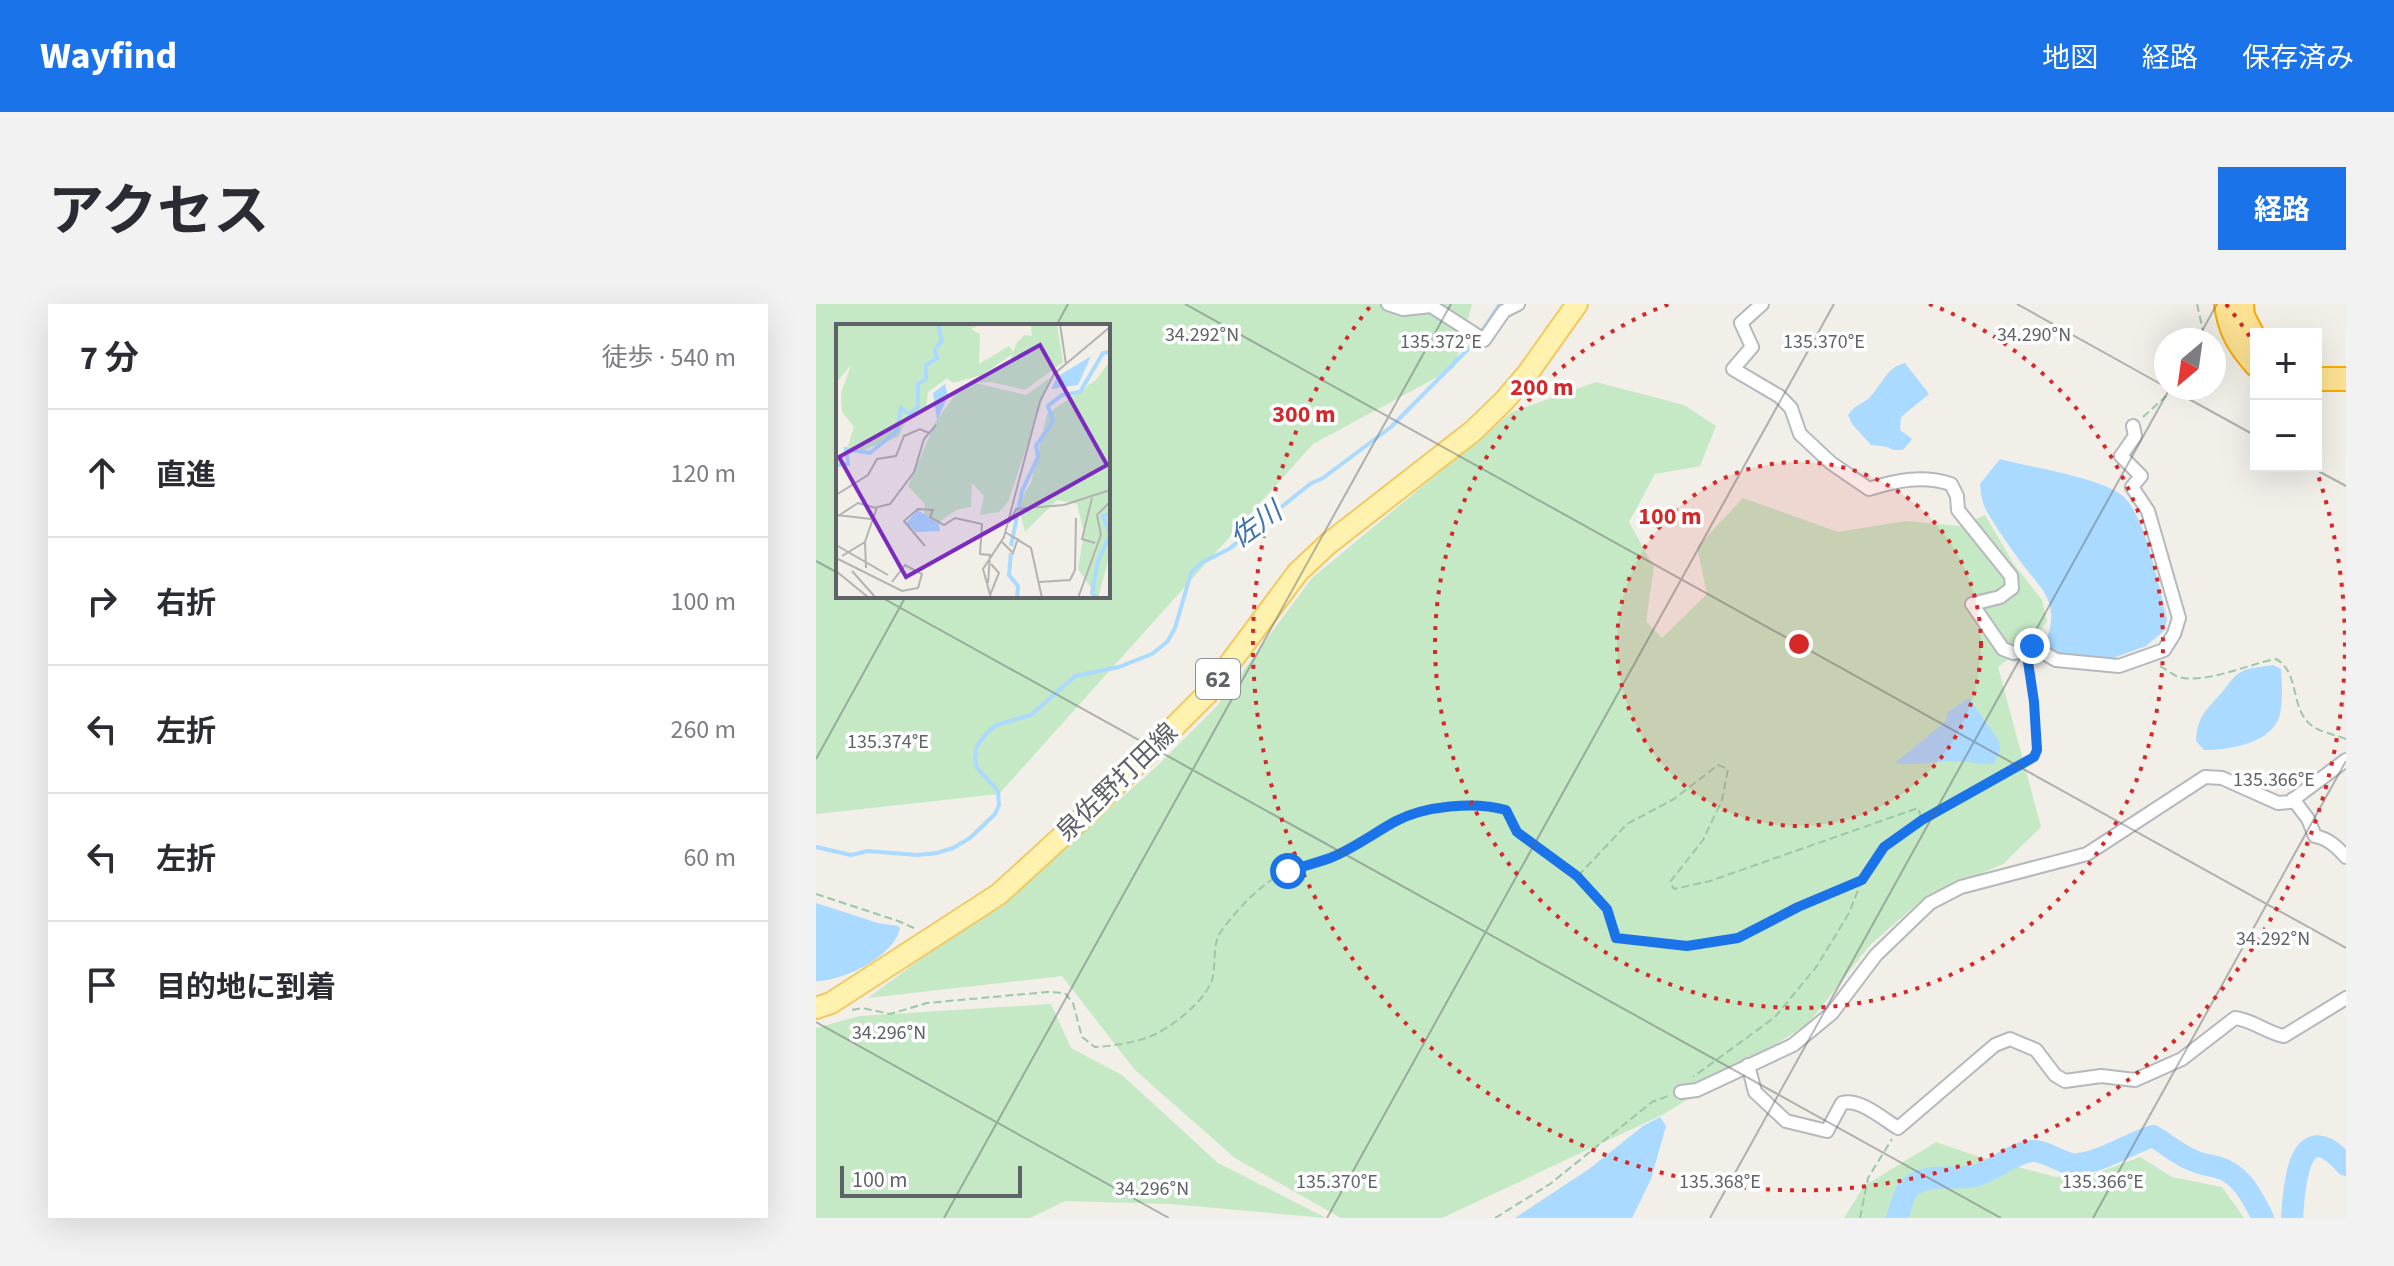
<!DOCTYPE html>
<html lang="ja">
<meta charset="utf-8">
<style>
body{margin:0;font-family:"Source Sans 3","Noto Sans JP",sans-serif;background:#f2f2f3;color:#2b2b33}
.controls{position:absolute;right:24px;top:24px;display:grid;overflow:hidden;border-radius:0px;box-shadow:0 8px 32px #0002}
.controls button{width:72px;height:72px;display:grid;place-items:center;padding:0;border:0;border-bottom:2px solid #e1e1e2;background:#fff;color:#2b2b33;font:40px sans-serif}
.compass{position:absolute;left:1338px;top:24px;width:72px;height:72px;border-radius:50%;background:#fff;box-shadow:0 8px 32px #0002;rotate:209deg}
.scale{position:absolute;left:24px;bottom:20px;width:182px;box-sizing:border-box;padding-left:8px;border:4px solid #5f6368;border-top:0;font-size:22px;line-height:28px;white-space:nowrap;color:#5f6368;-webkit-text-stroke:6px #fff;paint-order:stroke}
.stop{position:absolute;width:24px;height:24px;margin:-18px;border:6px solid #1a73e8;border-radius:50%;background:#fff}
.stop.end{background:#1a73e8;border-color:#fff;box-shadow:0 2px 8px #0008}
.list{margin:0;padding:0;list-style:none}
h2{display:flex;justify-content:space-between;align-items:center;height:104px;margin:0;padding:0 32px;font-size:34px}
h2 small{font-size:26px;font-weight:400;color:#7c7c81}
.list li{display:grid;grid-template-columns:52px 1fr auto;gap:24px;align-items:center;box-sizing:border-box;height:128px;padding:0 32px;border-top:2px solid #e1e1e2}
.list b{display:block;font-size:30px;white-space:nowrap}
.list em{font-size:26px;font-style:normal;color:#7c7c81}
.icon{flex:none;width:44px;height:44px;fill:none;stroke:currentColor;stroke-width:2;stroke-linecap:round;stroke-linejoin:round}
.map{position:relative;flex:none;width:1530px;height:914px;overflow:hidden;border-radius:0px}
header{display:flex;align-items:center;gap:48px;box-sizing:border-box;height:112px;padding:0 40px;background:#1a73e8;color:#fff}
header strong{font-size:38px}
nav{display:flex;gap:44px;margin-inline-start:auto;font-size:28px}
.intro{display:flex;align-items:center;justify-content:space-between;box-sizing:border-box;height:192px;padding:0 48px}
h1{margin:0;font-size:56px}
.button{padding:20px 36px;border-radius:0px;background:#1a73e8;color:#fff;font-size:28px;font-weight:700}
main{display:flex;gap:48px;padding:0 48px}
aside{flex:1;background:#fff;border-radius:0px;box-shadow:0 8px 32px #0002}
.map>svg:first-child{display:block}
.green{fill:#c5e8c5;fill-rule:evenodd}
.water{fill:#aadaff}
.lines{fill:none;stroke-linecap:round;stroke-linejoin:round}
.stream{stroke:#aadaff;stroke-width:4}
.river{stroke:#aadaff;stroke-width:22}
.street-casing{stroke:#b5b8bc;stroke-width:16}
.primary-casing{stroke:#f2c960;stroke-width:24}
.highway-casing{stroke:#f9ab00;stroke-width:26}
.path{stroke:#9cc7a9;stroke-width:2;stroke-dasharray:8 4;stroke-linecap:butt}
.street{stroke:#fff;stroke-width:12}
.primary{stroke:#fff2af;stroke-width:20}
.highway{stroke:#fde293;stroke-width:22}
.route{stroke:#1a73e8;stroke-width:10}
.ticks{fill:none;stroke:#5f6368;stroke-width:2;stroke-opacity:0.45}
.ring{fill:none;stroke:#d62828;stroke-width:4;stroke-dasharray:4 8}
.labels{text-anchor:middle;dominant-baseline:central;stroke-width:7;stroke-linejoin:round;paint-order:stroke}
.shield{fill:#fff;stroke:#8f9295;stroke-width:2}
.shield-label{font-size:24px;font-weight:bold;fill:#5f6368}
.street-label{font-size:26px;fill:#5f6368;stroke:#fff}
.water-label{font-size:28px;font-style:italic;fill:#4174aa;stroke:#fff}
.inset-river{fill:none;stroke:#aadaff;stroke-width:4}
.inset-road{fill:none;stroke:#b3b3b1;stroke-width:2}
.view{fill:#7b2cbf;fill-opacity:0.15;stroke:#7b2cbf;stroke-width:4}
.inset-edge{fill:none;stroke:#5f6368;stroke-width:4}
.ticks-label{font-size:20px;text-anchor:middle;fill:#5f6368;stroke:#fff;stroke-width:7;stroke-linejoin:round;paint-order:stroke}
.centre{fill:#d62828;stroke:#fff;stroke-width:4}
.ring-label{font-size:24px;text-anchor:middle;font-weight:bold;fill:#d62828;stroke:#fff;stroke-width:7;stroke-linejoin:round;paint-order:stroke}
</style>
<header>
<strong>Wayfind</strong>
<nav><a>地図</a><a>経路</a><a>保存済み</a></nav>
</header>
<div class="intro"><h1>アクセス</h1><a class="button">経路</a></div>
<main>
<aside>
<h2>7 分<small>徒歩 · 540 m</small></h2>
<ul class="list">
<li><svg class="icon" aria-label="ahead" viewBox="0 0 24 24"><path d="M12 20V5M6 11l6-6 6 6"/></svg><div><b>直進</b></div><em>120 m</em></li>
<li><svg class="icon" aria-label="right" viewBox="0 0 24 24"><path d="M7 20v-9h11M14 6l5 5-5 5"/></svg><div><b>右折</b></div><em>100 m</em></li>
<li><svg class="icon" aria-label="left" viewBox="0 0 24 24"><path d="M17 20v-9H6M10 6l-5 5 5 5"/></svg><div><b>左折</b></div><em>260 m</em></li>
<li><svg class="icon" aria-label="left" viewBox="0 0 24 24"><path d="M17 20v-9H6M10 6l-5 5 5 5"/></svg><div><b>左折</b></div><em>60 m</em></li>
<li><svg class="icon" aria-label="arrive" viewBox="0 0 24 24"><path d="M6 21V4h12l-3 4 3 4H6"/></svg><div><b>目的地に到着</b></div></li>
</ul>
</aside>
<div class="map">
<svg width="1530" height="914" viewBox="0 0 1530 914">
<rect width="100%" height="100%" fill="#f1efe8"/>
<!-- green -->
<g class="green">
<path d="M 0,0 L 656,0 L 638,64 L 497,140 L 183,490 L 0,510 ZM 22,22 L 292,22 L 292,292 L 22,292 Z"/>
<polygon points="780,78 868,101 900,122 884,162 839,170 813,218 838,263 830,317 846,334 891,290 881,243 927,194 1022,228 1090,217 1144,222 1169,211 1197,259 1226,296 1231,317 1219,334 1182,363 1225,523 1187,560 1108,594 1053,642 992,720 848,810 626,914 525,914 419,854 319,766 246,672 52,694 203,582 271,525 339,464 401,402 496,274 696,108"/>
<polygon points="235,700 255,744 306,771 402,859 510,914 355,900 249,897 214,914 0,914 0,724 44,712"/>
<polygon points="1120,838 1164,853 1240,873 1281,869 1324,853 1356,873 1406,883 1428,914 1028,914 1048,882"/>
</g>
<!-- water -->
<g class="water">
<path d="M 1089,59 L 1113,90 L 1085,113 L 1084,126 L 1096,135 L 1087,146 L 1077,146 L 1072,143 L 1055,141 L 1036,120 L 1032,111 C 1038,102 1044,101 1052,95 C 1065,83 1070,63 1089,59 Z"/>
<path d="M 1184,155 C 1213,163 1287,174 1308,193 C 1330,214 1343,284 1351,315 L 1348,327 L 1330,342 L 1294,355 L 1241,349 L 1223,338 L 1231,334 C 1244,297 1225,285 1204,257 C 1195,244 1172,213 1167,199 C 1165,193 1165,186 1164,180 Z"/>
<path d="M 1457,361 L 1465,365 C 1466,380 1467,395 1464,410 C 1458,439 1413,446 1388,446 L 1380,437 C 1381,411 1392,405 1407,387 C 1413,380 1417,372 1425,368 C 1434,363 1447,363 1457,361 Z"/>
<path d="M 1153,394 L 1183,437 L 1184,447 L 1178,460 C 1164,461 1152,457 1138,457 C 1119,456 1098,463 1079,459 L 1129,418 L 1132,408 Z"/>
<path d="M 0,599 L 62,619 L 82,622 L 84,624 C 78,653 27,677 0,677 Z"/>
<polygon points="844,813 850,822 835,875 816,914 699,914 773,865 827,822"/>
</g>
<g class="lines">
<!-- stream -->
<polyline class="stream" points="0,543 35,551 52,547 101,551 121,549 137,544 154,534 179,510 183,501 182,487 161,464 159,454 161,442 170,430 180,421 215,411 259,372 303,363 336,350 351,338 359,324 375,269 385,259 413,245 494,180 507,174 575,123 658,39 684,0"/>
<!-- river -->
<g class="river">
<path d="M 1081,914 C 1084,906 1087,892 1092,885 C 1107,867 1139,877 1158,872 C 1179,867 1194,850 1215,847 C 1232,846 1247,862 1262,860 C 1288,857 1312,840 1337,832 C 1351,840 1361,850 1376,856 C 1384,860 1392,861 1401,863 C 1426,870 1436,893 1447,914"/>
<path d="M 1476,914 C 1478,881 1483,808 1530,861"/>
</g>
<defs>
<g id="street">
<polyline points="572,0 587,5 615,2 668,36 688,7 702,0"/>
<path d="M 946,0 L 925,19 L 936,43 L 917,65 L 963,92 L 975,104 L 984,130 L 1015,159 L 1053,185 C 1081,176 1107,171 1135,180 L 1141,192 L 1142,206 L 1195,272 L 1196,284 L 1184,293 L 1156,300 L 1187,345 L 1198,349 L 1216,342 L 1240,356 L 1303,362 L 1348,346 L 1358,330 L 1363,314 L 1332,207 L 1316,183 L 1325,172 L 1305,152 L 1319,132 L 1317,122"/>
<path d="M 1477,495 L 1492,515 L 1499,532 C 1513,535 1521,543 1530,553"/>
<path d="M 932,761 L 939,788 L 970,817 L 1011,827 L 1026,799 C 1044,794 1067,815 1082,824 L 1179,741 L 1194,735 L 1220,746 L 1239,771 L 1249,777 L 1285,772 L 1319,776 L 1366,755 L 1419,714 C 1437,716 1451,729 1468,732 L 1530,694"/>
<polyline points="865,788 881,786 977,741 1016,709 1060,651 1114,599 1145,583 1271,550 1389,473 1406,474 1462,499 1474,498 1530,456"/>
</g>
<polyline id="primary" points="0,704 15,699 183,590 276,505 391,390 482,268 512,240 657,127 688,97 712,69 761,0"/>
<g id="highway">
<path d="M 1410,0 C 1413,26 1423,42 1440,61"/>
<polyline points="1426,0 1427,12 1440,37"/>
<polyline points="1500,75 1530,75"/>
</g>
</defs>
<!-- street casing -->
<use href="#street" class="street-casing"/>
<!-- primary casing -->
<use href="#primary" class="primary-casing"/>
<!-- highway casing -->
<use href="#highway" class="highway-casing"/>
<!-- path -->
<g class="path">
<polyline points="1381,0 1389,36"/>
<polyline points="1327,113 1359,84"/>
<path d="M 1344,362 C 1349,365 1355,369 1360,372 C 1386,382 1432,360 1460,355 C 1484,368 1474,405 1495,421 C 1503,428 1520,431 1530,435"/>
<polyline points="1107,515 1218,453 1221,446 1218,398 1212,356"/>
<polyline points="762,572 811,520 858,495 902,461 912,465 906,496 887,536 854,578 858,585 894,577 1102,504 1106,516 1068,543 1046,576 1033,609 1001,662 959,713 877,773"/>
<polyline points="0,590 82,617 98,624"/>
<path d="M 36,706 L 46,704 L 74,710 L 111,699 L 231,688 L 249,689 L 257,699 L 266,733 L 279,743 C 297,742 316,739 333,733 C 354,725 393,695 397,672 C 400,657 396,639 406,626 C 422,604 448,576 474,566 C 487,561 501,559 514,554 C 538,544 559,526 583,515 C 615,501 656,497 690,506 L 701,528 L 761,572 L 791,605 L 800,634 L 871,642 L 922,634 L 982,603 L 1046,576"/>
<polyline points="679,914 734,880 836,798 855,791"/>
<polyline points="1044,914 1052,874 1076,835"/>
</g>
<!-- street -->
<use href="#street" class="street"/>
<!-- primary -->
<use href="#primary" class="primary"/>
<!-- highway -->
<use href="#highway" class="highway"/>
</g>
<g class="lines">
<!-- route -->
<path class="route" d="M 472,567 C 485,563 500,559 514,554 C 537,545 558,529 580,517 C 609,502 658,497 690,506 L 701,528 L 761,572 L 791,605 L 800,634 L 871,642 L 922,634 L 982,603 L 1046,576 L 1068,543 L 1106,516 L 1218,453 L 1221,446 L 1218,398 L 1210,344 L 1216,342"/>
</g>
<!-- ticks -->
<path class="ticks" d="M 369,0 L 1530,644M 1201,0 L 1350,83M 240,22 L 252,0M 1381,36 L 1401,0M 1353,84 L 1440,132M 1493,162 L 1530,182M 0,257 L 22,269M 63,292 L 1185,914M 0,455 L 90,292M 0,718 L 353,914M 128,914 L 635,0M 511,914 L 1018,0M 894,914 L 1354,84M 1277,914 L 1530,457"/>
<!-- distance rings -->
<circle cx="983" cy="340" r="182" fill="#d62828" fill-opacity=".12"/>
<g class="ring">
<circle cx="983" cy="340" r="182"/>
<path d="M1113 0A364 364 0 1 1 853 0"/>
<path d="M1410 0A546 546 0 0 1 1438 39M1499 162A546 546 0 1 1 556 0"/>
</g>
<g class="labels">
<!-- shield labels -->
<rect class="shield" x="380" y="355" width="44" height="40" rx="6"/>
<g class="shield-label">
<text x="402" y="375">62</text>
</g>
<!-- street labels -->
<g class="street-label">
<text transform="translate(301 478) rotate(-44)">泉佐野打田線</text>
</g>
<!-- water labels -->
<g class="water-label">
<text transform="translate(440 221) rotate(-36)">佐川</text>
</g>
</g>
<!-- overview -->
<g transform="translate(20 20)">
<rect width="274" height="274" fill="#f1efe8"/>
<path d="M 0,0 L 145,0 L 135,5 L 144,10 L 143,40 L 173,22 L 178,29 L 146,51 L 117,59 L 111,54 L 92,68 L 90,84 L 71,94 L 62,113 L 22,128 L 12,122 L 18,103 L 6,88 L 5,69 L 15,41 L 0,59 ZM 195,0 L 221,0 L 227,38 L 189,66 L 155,58 L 139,59 L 190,71 L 214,54 L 172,178 L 163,188 L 144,191 L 148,172 L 136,159 L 135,183 L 120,186 L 102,199 L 88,192 L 89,180 L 72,162 L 100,97 L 125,63 L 173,41 L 180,20 L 188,11 L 196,12 ZM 274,37 L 274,230 L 262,274 L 242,245 L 248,209 L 241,180 L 221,176 L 189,208 L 182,179 L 195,159 L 211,90 L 260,56 Z" fill="#c5e8c5"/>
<path d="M 255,32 L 242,61 L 215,65 L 221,53 ZM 109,60 L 112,72 L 101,96 L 97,69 ZM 82,186 L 103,200 L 104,207 L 80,208 L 70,199 Z" fill="#aadaff"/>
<path class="inset-river" d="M 0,141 L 12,140 L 10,125 L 34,129 L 61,107 L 65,84 L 73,90 L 82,83 L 82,60 L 90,55 L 90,41 L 101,34 L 99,25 L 106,17 L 102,0M 175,222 L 186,167 L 202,133 L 200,122 L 217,97 L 212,82 L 226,71 L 244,68 L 267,29 L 274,28M 175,229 L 173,251 L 182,262 L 181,274M 261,274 L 256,269 L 262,237 L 274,210 L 267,192 L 274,190"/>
<path class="inset-road" d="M 224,0 L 230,40M 0,171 L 32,151 L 41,135 L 60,132 L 68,112 L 84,105 L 93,109M 256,174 L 246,215 L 259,219M 1,191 L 35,195M 2,192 L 22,179 L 40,184M 173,199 L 180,185 L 228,181 L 274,166M 169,208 L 195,224 L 206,274M 166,218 L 177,229 L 182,214M 0,221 L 52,251M 89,222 L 68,197 L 82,185 L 97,186 L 94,193 L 108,201 L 119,194 L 146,200 L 144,230 L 154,231 L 152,259M 6,232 L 29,218M 0,234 L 66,267 L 82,264 L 86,250 L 69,241 L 56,258M 30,244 L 29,218 L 41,183 L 54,180 L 78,148 L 88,115 L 100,101M 0,247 L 33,274M 16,247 L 40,274M 203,258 L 234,256 L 239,246 L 240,194M 154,271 L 163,249 L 155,240M 155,274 L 147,245 L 168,213 L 204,77 L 218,50 L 274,3M 242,274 L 265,211 L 261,191 L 274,178"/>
<path class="view" d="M 204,21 L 271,141 L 70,253 L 3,133 Z"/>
<rect width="274" height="274" class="inset-edge"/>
</g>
<g class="ticks-label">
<text x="386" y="37">34.292°N</text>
<text x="1218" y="37">34.290°N</text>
<text x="625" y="44">135.372°E</text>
<text x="1008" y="44">135.370°E</text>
<text x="72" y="444">135.374°E</text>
<text x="1458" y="482">135.366°E</text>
<text x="1457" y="641">34.292°N</text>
<text x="73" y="735">34.296°N</text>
<text x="521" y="884">135.370°E</text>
<text x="904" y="884">135.368°E</text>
<text x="1287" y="884">135.366°E</text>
<text x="336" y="891">34.296°N</text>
</g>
<circle cx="983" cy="340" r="12" class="centre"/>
<g class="ring-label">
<text x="726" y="91">200 m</text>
<text x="488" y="118">300 m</text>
<text x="854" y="220">100 m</text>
</g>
</svg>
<div class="controls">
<button>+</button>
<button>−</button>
</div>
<svg class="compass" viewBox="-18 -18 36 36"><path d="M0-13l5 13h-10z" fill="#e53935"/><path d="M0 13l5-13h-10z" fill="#7c7c81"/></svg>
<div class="scale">100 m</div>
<div class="stop" style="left:472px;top:567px"></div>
<div class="stop end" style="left:1216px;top:342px"></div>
</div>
</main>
